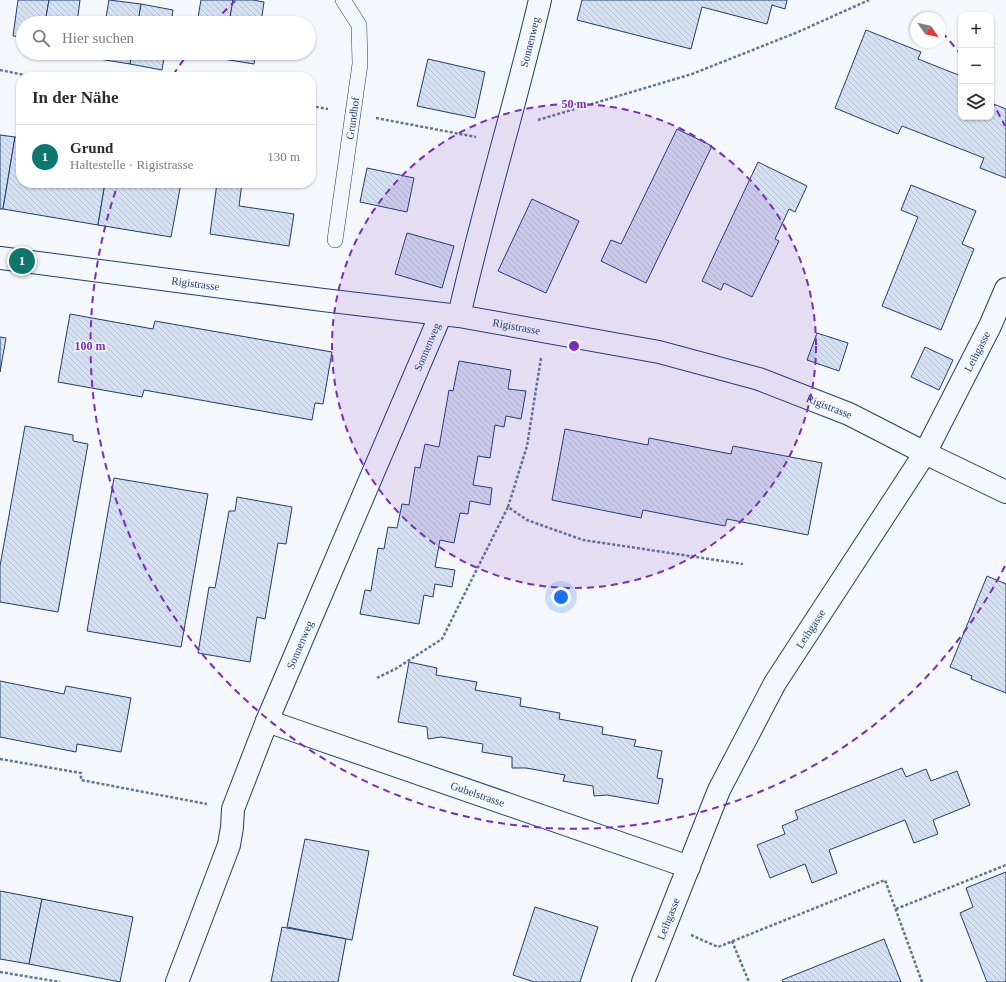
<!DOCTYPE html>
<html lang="de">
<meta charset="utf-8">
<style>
body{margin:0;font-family:Georgia,serif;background:#f7f7f7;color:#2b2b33}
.controls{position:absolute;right:12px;top:12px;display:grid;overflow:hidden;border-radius:8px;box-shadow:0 1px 3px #0004}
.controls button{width:36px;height:36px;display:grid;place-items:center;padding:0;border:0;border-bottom:1px solid #e1e1e2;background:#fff;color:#2b2b33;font:20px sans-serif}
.compass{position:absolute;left:910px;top:12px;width:36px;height:36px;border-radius:50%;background:#fff;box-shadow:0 1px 3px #0004;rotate:124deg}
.you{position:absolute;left:561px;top:597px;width:14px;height:14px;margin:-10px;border:3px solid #fff;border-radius:50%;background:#1a73e8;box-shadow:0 0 0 6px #1a73e833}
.badge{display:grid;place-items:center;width:26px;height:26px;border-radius:50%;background:#0f766e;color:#fff;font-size:13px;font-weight:700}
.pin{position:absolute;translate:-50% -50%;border:2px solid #fff;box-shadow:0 1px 4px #0006}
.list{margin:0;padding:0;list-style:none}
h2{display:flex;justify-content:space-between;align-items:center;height:52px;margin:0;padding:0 16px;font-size:17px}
h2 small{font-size:13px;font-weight:400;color:#7c7c81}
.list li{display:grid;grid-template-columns:26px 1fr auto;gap:12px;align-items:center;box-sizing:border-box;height:64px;padding:0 16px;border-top:1px solid #e1e1e2}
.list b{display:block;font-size:15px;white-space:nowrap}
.list p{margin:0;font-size:13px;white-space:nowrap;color:#7c7c81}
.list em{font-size:13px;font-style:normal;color:#7c7c81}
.icon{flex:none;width:22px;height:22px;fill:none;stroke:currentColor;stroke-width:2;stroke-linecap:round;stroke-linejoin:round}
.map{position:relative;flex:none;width:1006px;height:982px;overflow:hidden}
.search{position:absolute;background:#fff;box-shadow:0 1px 3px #0004;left:16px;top:16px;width:300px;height:44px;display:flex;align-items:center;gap:10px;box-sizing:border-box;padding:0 14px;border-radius:22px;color:#7c7c81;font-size:15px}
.panel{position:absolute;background:#fff;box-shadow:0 1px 3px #0004;left:16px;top:72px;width:300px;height:116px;border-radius:16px}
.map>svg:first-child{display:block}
.building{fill:url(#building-back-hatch);stroke:#1d3f73}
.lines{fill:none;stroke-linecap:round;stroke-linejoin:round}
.lane-casing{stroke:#1d3f73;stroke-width:16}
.street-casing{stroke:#1d3f73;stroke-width:24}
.secondary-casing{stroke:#1d3f73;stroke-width:24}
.path{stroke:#5e769c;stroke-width:2.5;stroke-dasharray:3 2;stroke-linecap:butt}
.lane{stroke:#f4f7fb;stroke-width:15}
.street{stroke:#f4f7fb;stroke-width:22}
.secondary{stroke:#f4f7fb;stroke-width:22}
.ring{fill:none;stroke:#7b2cbf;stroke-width:2;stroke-dasharray:7 5}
.labels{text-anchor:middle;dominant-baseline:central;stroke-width:3;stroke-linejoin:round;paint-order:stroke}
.street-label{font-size:11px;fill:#1d3f73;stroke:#f4f7fb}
.centre{fill:#7b2cbf;stroke:#f4f7fb;stroke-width:2}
.ring-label{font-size:12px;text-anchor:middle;font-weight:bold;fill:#7b2cbf;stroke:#f4f7fb;stroke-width:3;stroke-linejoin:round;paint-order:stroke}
</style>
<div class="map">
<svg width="1006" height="982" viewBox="0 0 1006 982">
<defs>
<pattern id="building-back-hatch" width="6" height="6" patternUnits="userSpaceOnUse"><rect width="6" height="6" fill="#d5e0f0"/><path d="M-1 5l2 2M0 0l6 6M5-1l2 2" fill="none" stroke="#b6c1d1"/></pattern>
</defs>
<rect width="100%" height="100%" fill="#f4f7fb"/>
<!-- building -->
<g class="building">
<polygon points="18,0 49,0 45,23 23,23 23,37 13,36"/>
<polygon points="49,0 80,0 77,23 45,23"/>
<polygon points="109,0 141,4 138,23 105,23"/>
<polygon points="201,0 233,0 229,23 197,23"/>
<polygon points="233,0 253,0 264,2 261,23 229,23"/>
<polygon points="582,0 787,0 785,9 772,5 767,24 702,7 691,49 577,20"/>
<polygon points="141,4 173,10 171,23 138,23"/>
<polygon points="866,30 921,52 918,59 961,76 961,117 991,117 991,103 1006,109 1006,178 980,168 984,158 902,126 898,134 835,108"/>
<polygon points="100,53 132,53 130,64 99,59"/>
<polygon points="132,53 165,53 162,70 130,64"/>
<polygon points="192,53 224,53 223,59"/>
<polygon points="224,53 256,53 254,64 223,59"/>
<polygon points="428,59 485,72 475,118 417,106"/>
<polygon points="677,129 712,146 646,283 601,261 611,240 621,244"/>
<polygon points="0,135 15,137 3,209 0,209"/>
<polygon points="15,137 21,138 21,183 105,183 98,225 3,209"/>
<polygon points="758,162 807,186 795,212 789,209 775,239 779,241 752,297 724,283 721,290 702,281"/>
<polygon points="367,168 414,178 407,212 360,202"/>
<polygon points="105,183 181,183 171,237 98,225"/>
<polygon points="217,183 242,183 239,206 294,214 289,246 210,234"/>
<polygon points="911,185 976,211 962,244 974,249 941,330 882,306 918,217 901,210"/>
<polygon points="532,199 579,221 546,293 498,271"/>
<polygon points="407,233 454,246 442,288 395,274"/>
<polygon points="70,314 153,329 155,321 332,352 323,404 315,403 312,420 144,390 142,397 58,382"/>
<polygon points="817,333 848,343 839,371 807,360"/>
<polygon points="0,337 6,338 0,372"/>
<polygon points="925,347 953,360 939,390 911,377"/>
<polygon points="459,361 511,370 508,389 526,391 521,419 506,416 504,427 495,425 490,458 478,456 473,485 492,488 490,505 470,501 468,514 460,513 454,543 440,540 435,567 455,570 452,587 435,584 433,597 424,595 419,624 360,614 365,590 371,591 378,548 384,549 388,527 397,528 402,504 409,505 415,467 420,468 425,444 439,447 449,390 453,391"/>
<polygon points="25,426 73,435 73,441 88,444 58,612 0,602 0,566"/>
<polygon points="565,429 648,445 649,438 731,454 733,446 822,463 808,535 727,519 725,526 643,510 641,518 552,500"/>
<polygon points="114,478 208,494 181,647 87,631"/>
<polygon points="237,497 292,507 286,544 278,543 265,619 257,617 250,662 198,653 209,587 215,588 229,511 235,511"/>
<polygon points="987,576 1006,584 1006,693 971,679 972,676 950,667"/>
<polygon points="409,662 437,668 436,675 477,682 475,690 521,698 520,706 560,713 559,719 603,727 602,734 636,740 634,746 662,751 657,778 663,779 658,804 607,795 594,796 593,786 563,781 565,775 526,768 512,768 512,757 482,752 483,744 441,737 428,739 427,727 398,722"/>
<polygon points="0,681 64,694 66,686 131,698 121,752 77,744 76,752 0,737"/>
<polygon points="902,768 906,777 926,769 931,781 957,771 970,805 933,820 938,834 914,843 905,820 829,850 837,873 812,883 805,864 770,878 757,845 785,834 782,826 798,819 795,811"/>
<polygon points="305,839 369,851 352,940 287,927"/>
<polygon points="1006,872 1006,982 987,982 960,913 973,907 966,888"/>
<polygon points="0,891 42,899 29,964 0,959"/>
<polygon points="42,899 133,917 120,982 29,964"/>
<polygon points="535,907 598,927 580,982 534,982 513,975"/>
<polygon points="282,927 346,939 338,982 271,982"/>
<polygon points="884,939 901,982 783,982 782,980"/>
</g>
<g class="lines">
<defs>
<g id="lane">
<path id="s1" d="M 335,240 L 360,64 L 359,25 L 343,0"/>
</g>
<g id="street">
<path id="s2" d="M 459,316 C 483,210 515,106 540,0"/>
<path id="s3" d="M 267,721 L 689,867"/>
<path id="s4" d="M 177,982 L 229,845 L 232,827 L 233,809 L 267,721 L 441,314"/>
<path id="s5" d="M 643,982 L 719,790 L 775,683 L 925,453 L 990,326 L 1006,289"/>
</g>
<g id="secondary">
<path id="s6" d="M 0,258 L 323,300 L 459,316 L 659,352 L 759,379 L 849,414 L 925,453 L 1006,492"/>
</g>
</defs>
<!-- lane casing -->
<use href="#lane" class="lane-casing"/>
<!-- street casing -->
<use href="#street" class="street-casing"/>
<!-- secondary casing -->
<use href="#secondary" class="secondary-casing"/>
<!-- path -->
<g class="path">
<polyline points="0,70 34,77"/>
<polyline points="311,106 328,109"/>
<polyline points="376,118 476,137"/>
<polyline points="538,120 692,74 798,32 869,0"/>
<polyline points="541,358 527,446 508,507 527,520 583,540 743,564"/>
<polyline points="377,678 397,668 442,639 508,507"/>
<polyline points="0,759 81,773 81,780 207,804"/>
<polyline points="896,909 1006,865"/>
<polyline points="691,935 718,947 885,880 922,982"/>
<polyline points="732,941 749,982"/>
<polyline points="0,972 60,982"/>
</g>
<!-- lane -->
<use href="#lane" class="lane"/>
<!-- street -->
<use href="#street" class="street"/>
<!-- secondary -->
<use href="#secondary" class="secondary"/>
</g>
<!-- distance rings -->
<circle cx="574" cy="346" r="242" fill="#7b2cbf" fill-opacity=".12"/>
<g class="ring">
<circle cx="574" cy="346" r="242"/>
<path d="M1005 566A484 484 0 0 1 118 184M173 75A484 484 0 0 1 187 55M214 22A484 484 0 0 1 235 1M942 32A484 484 0 0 1 961 55M991 100A484 484 0 0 1 1005 126"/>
</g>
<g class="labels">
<!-- street labels -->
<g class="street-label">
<text stroke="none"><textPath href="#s2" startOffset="283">Sonnenweg</textPath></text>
<text stroke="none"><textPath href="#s1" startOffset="123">Grundhof</textPath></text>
<text stroke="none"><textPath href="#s6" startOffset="197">Rigistrasse</textPath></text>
<text stroke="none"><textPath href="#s6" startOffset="521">Rigistrasse</textPath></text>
<text stroke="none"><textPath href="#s4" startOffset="684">Sonnenweg</textPath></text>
<text stroke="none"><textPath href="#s5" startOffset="716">Leihgasse</textPath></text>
<text stroke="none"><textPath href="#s6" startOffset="845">Rigistrasse</textPath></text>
<text stroke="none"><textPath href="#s5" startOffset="392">Leihgasse</textPath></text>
<text stroke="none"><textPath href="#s4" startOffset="360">Sonnenweg</textPath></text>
<text stroke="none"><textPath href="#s3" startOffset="223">Gubelstrasse</textPath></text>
<text stroke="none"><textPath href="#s5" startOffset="68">Leihgasse</textPath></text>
</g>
</g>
<circle cx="574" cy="346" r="6" class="centre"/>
<g class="ring-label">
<text x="574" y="108">50 m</text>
<text x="90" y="350">100 m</text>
</g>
</svg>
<div class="controls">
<button>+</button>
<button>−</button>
<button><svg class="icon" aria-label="layers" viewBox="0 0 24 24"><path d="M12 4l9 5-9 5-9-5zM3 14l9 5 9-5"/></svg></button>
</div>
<svg class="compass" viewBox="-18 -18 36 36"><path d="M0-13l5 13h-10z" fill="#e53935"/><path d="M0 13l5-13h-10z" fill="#7c7c81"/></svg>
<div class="you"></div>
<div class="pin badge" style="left:22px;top:261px">1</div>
<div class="search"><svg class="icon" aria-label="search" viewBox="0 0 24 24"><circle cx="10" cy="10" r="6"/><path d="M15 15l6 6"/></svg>Hier suchen</div>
<section class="panel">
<h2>In der Nähe<small></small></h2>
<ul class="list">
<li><span class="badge">1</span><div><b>Grund</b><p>Haltestelle · Rigistrasse</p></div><em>130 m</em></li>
</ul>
</section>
</div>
